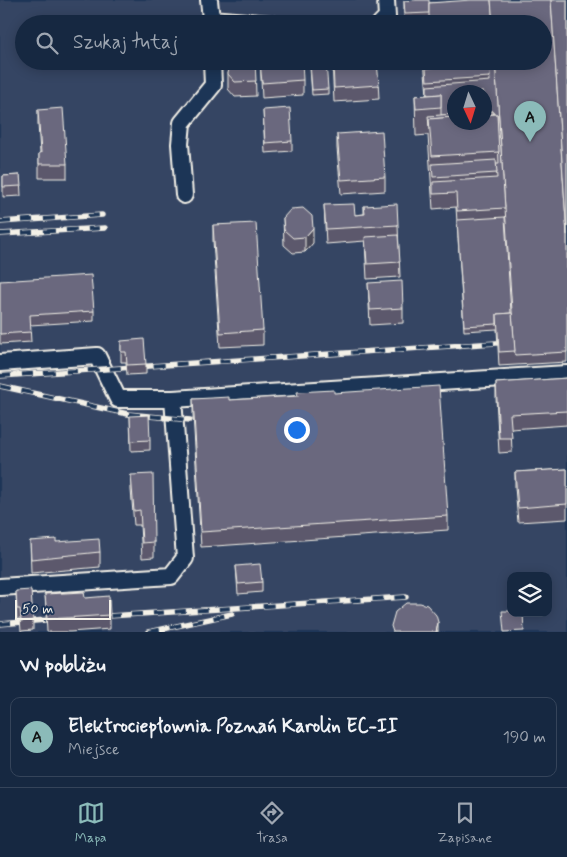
<!DOCTYPE html>
<html lang="pl">
<meta charset="utf-8">
<style>
body{margin:0;font-family:Mynerve,sans-serif;background:#1f3048;color:#f1f3f6}
.controls{position:absolute;right:15px;bottom:15px;display:grid;overflow:hidden;border-radius:10px;box-shadow:0 2px 12px #0003}
.controls button{width:45px;height:45px;display:grid;place-items:center;padding:0;border:0;border-bottom:1px solid #35445a;background:#162841;color:#f1f3f6;font:25px sans-serif}
.compass{position:absolute;left:447px;top:85px;width:45px;height:45px;border-radius:50%;background:#162841;box-shadow:0 2px 12px #0003;rotate:176deg}
.scale{position:absolute;left:15px;bottom:12px;width:96px;box-sizing:border-box;padding-left:5px;border:2px solid #f4f1e8;border-top:0;font-size:14px;line-height:18px;white-space:nowrap;color:#f4f1e8;-webkit-text-stroke:4px #1d3557;paint-order:stroke}
.you{position:absolute;left:296px;top:429px;width:18px;height:18px;margin:-12px;border:4px solid #fff;border-radius:50%;background:#1a73e8;box-shadow:0 0 0 8px #1a73e833}
.badge{display:grid;place-items:center;width:32px;height:32px;border-radius:50%;background:#8bbbb9;color:#111;font-size:16px;font-weight:700}
.pin{position:absolute;translate:-50% -41px;filter:drop-shadow(0 1px 2px #0008)}
.pin::after{content:'';position:absolute;top:26px;width:18px;height:15px;background:inherit;clip-path:polygon(0 0,100% 0,50% 100%)}
.list{margin:0;padding:0;list-style:none}
h2{display:flex;justify-content:space-between;align-items:center;height:65px;margin:0;padding:0 20px;font-size:21px}
h2 small{font-size:16px;font-weight:400;color:#9ea6b1}
.list li{display:grid;grid-template-columns:32px 1fr auto;gap:15px;align-items:center;box-sizing:border-box;height:80px;margin:0 10px 10px;padding:0 10px;border:1px solid #35445a;border-radius:10px}
.list b{display:block;font-size:19px;white-space:nowrap}
.list p{margin:0;font-size:16px;white-space:nowrap;color:#9ea6b1}
.list em{font-size:16px;font-style:normal;color:#9ea6b1}
.icon{flex:none;width:28px;height:28px;fill:none;stroke:currentColor;stroke-width:2;stroke-linecap:round;stroke-linejoin:round}
.map{position:relative;flex:none;width:567px;height:632px;overflow:hidden}
.search{position:absolute;background:#162841;box-shadow:0 2px 12px #0003;left:15px;right:15px;top:15px;height:55px;display:flex;align-items:center;gap:12px;box-sizing:border-box;padding:0 18px;border-radius:28px;color:#9ea6b1;font-size:19px}
.sheet{height:155px;background:#162841}
nav{display:flex;justify-content:space-around;align-items:center;box-sizing:border-box;height:70px;border-top:1px solid #35445a;background:#162841;font-size:14px;color:#9ea6b1}
nav a{display:grid;justify-items:center;gap:2px}
nav .on{color:#8bbbb9}
.map>svg:first-child{display:block}
.built{fill:#344463;fill-rule:evenodd}
.lines{fill:none;stroke-linecap:round;stroke-linejoin:round}
.minor-casing{stroke:#f4f1e8;stroke-width:20}
.minor{stroke:#1d3557;stroke-width:16}
.rail-casing{stroke:#f4f1e8;stroke-width:5.5}
.rail{stroke:#1d3557;stroke-width:4;stroke-dasharray:11;stroke-linecap:butt}
.wall{fill:#5b596c;stroke:#f4f1e8}
.shaded-wall{fill:#4a4958;stroke:#f4f1e8}
.building{fill:#6a687e;stroke:#f4f1e8}
</style>
<div class="map">
<svg width="567" height="632" viewBox="0 0 567 632">
<rect width="100%" height="100%" fill="#1d3557"/>
<filter id="ink" filterUnits="userSpaceOnUse"><feTurbulence type="fractalNoise" baseFrequency=".02" numOctaves="2"/><feDisplacementMap in="SourceGraphic" scale="10" xChannelSelector="R" yChannelSelector="G"/><feConvolveMatrix kernelMatrix="1 2 1 2 8 2 1 2 1" color-interpolation-filters="sRGB"/></filter>
<g filter="url(#ink)">
<!-- built -->
<path class="built" d="M 0,0 L 567,0 L 567,632 L 0,632 ZM 24,24 L 543,24 L 543,61 L 24,61 ZM 454,92 L 484,92 L 484,122 L 454,122 ZM 511,576 L 548,576 L 548,613 L 511,613 Z"/>
<g class="lines">
<defs>
<g id="minor">
<polyline points="209,0 211,19 271,24"/>
<polyline points="380,24 387,17 386,0"/>
<polyline points="184,195 180,144 182,123 213,85 212,61"/>
<polyline points="0,363 97,356 118,399 173,399 567,374"/>
<polyline points="0,587 171,576 185,558 173,399"/>
</g>
</defs>
<!-- minor casing -->
<use href="#minor" class="minor-casing"/>
<!-- minor -->
<use href="#minor" class="minor"/>
<defs>
<g id="rail">
<polyline points="0,222 102,215"/>
<polyline points="0,234 105,228"/>
<polyline points="0,376 511,342"/>
<polyline points="0,386 128,414 190,420"/>
<polyline points="109,616 406,597"/>
<polyline points="0,624 46,620"/>
<polyline points="149,632 232,614"/>
</g>
</defs>
<!-- rail casing -->
<use href="#rail" class="rail-casing"/>
<!-- rail -->
<use href="#rail" class="rail"/>
</g>
<!-- wall -->
<g class="wall">
<polygon points="567,0 567,362 499,366 497,329 464,331 456,207 433,209 428,135 416,136 415,96 427,95 424,61 543,61 543,24 404,24 404,1 429,3"/>
<polygon points="222,61 255,61 256,96 235,97 228,89 228,74 230,64 222,65"/>
<polygon points="260,61 303,80 303,95 262,98"/>
<polygon points="332,61 377,61 379,99 334,102"/>
<polygon points="310,68 328,89 328,94 312,95"/>
<polygon points="38,110 67,164 67,178 39,178 39,153 40,153 38,124"/>
<polygon points="263,110 292,141 292,151 265,153"/>
<polygon points="337,134 385,177 385,191 341,194 337,148"/>
<polygon points="20,175 21,196 3,197 3,176"/>
<polygon points="324,205 355,215 364,214 364,206 398,225 400,277 367,279 365,241 326,244"/>
<polygon points="283,218 313,243 305,252 293,253 284,245"/>
<polygon points="213,225 263,330 263,345 220,347 213,240"/>
<polygon points="0,281 94,311 94,321 30,325 31,342 0,344"/>
<polygon points="368,283 403,308 403,323 370,325"/>
<polygon points="121,341 146,364 146,374 127,375 126,362 121,362"/>
<polygon points="567,378 567,425 511,429 512,452 499,453 496,397 496,383"/>
<polygon points="334,393 448,516 448,530 201,547 193,414 193,399 229,400"/>
<polygon points="130,416 150,440 150,450 131,451"/>
<polygon points="567,469 567,519 518,522 515,487 515,472"/>
<polygon points="131,475 154,542 154,557 142,558 140,525 134,525 131,490"/>
<polygon points="30,541 56,542 100,552 100,567 31,573"/>
<polygon points="236,566 262,582 262,592 238,594"/>
<polygon points="16,591 33,620 33,630 21,631 20,619 17,619"/>
<polygon points="45,594 85,598 110,615 110,629 70,632 47,632"/>
</g>
<!-- shaded-wall -->
<g class="shaded-wall">
<polygon points="313,228 313,243 305,252 305,237"/>
<polygon points="438,622 438,632 436,632"/>
</g>
<!-- building -->
<g class="building">
<polygon points="414,0 429,0 429,13 405,14 404,1"/>
<polygon points="471,0 491,0 493,24 490,24 490,19 486,19 486,16 429,20 429,3"/>
<polygon points="491,0 551,0 567,235 567,352 515,355 495,61 543,61 543,24 493,24"/>
<polygon points="551,0 567,0 567,235"/>
<polygon points="486,16 486,19 423,24 423,20"/>
<polygon points="490,19 490,24 424,24 423,23"/>
<polygon points="233,61 255,61 256,81 235,82 228,74 230,63"/>
<polygon points="260,61 302,61 303,80 262,83"/>
<polygon points="333,61 377,61 379,85 334,88"/>
<polygon points="492,61 495,61 505,208 457,211 456,193 433,194 433,182 497,178 496,164 499,164 497,114 493,114 493,111 484,112 484,92 454,92 454,114 441,115 441,94 427,95 427,86 490,81 489,68 492,68"/>
<polygon points="326,62 328,89 312,90 310,63"/>
<polygon points="489,64 490,77 427,81 426,68"/>
<polygon points="441,94 441,107 416,109 415,96"/>
<polygon points="63,108 67,164 39,164 39,153 41,153 38,110"/>
<polygon points="290,108 292,141 265,143 263,110"/>
<polygon points="493,111 493,114 484,115 484,112"/>
<polygon points="454,114 454,117 429,119 429,126 428,116"/>
<polygon points="497,114 499,152 432,156 429,119 454,117 454,122 484,122 484,115"/>
<polygon points="382,131 385,177 341,180 337,134"/>
<polygon points="496,160 497,173 433,177 432,164"/>
<polygon points="20,175 21,186 3,187 3,176"/>
<polygon points="354,204 355,215 365,214 364,206 397,204 398,225 326,229 324,205"/>
<polygon points="303,208 312,216 313,228 305,237 293,238 284,230 283,218 291,209"/>
<polygon points="505,217 511,313 497,314 497,324 464,326 457,220"/>
<polygon points="256,223 263,330 220,333 213,225"/>
<polygon points="398,235 400,262 367,264 365,237"/>
<polygon points="91,275 94,311 30,315 31,332 0,334 0,281"/>
<polygon points="402,281 403,308 370,310 368,283"/>
<polygon points="512,313 515,351 499,352 497,314"/>
<polygon points="144,339 146,364 127,365 126,352 121,352 121,341"/>
<polygon points="567,378 567,411 510,414 512,438 499,438 496,383"/>
<polygon points="439,386 448,516 201,532 193,399 229,397 229,400 298,396 297,392 334,390 334,393"/>
<polygon points="149,415 150,440 131,441 130,416"/>
<polygon points="567,469 567,504 518,508 515,472"/>
<polygon points="153,474 154,542 142,543 140,510 134,511 131,475"/>
<polygon points="56,539 56,542 99,539 100,552 31,559 30,541"/>
<polygon points="260,564 262,582 238,584 236,566"/>
<polygon points="31,590 33,620 21,621 20,609 17,609 16,591"/>
<polygon points="84,592 85,598 109,596 110,615 47,619 45,594"/>
<polygon points="406,603 420,603 427,605 436,615 438,622 436,632 393,632 391,626 395,612"/>
<polygon points="502,611 511,611 511,613 523,613 524,631 504,632"/>
</g>
</g>
</svg>
<div class="controls">
<button><svg class="icon" aria-label="layers" viewBox="0 0 24 24"><path d="M12 4l9 5-9 5-9-5zM3 14l9 5 9-5"/></svg></button>
</div>
<svg class="compass" viewBox="-18 -18 36 36"><path d="M0-13l5 13h-10z" fill="#e53935"/><path d="M0 13l5-13h-10z" fill="#9ea6b1"/></svg>
<div class="scale">50 m</div>
<div class="you"></div>
<div class="pin badge" style="left:530px;top:142px">A</div>
<div class="search"><svg class="icon" aria-label="search" viewBox="0 0 24 24"><circle cx="10" cy="10" r="6"/><path d="M15 15l6 6"/></svg>Szukaj tutaj</div>
</div>
<section class="sheet">
<h2>W pobliżu<small></small></h2>
<ul class="list">
<li><span class="badge">A</span><div><b>Elektrociepłownia Poznań Karolin EC-II</b><p>Miejsce</p></div><em>190 m</em></li>
</ul>
</section>
<nav>
<a class="on"><svg class="icon" aria-label="map" viewBox="0 0 24 24"><path d="M3 6l6-2 6 2 6-2v14l-6 2-6-2-6 2zM9 4v14M15 6v14"/></svg>Mapa</a>
<a><svg class="icon" aria-label="directions" viewBox="0 0 24 24"><path d="M12 3l9 9-9 9-9-9zM9 14v-3h6M13 9l2 2-2 2"/></svg>Trasa</a>
<a><svg class="icon" aria-label="saved" viewBox="0 0 24 24"><path d="M7 4h10v16l-5-4-5 4z"/></svg>Zapisane</a>
</nav>
